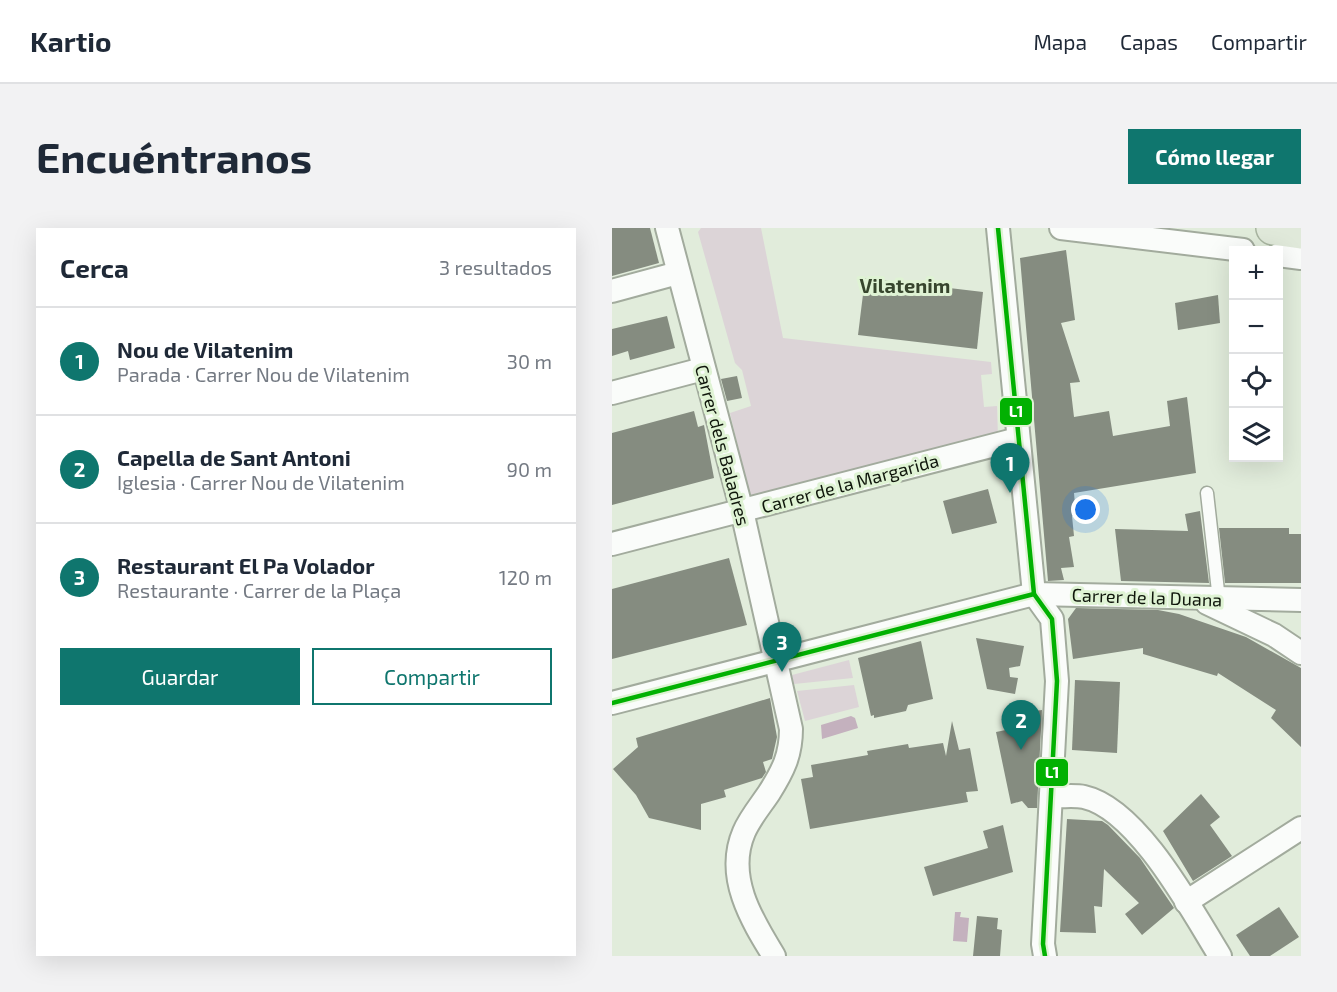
<!DOCTYPE html>
<html lang="es">
<meta charset="utf-8">
<style>
body{margin:0;font-family:"Exo 2",sans-serif;background:#f2f2f3;color:#1f2937}
.controls{position:absolute;right:18px;top:18px;display:grid;overflow:hidden;border-radius:0px;box-shadow:0 6px 24px #0002}
.controls button{width:54px;height:54px;display:grid;place-items:center;padding:0;border:0;border-bottom:2px solid #e0e1e3;background:#fff;color:#1f2937;font:30px sans-serif}
.you{position:absolute;left:474px;top:282px;width:21px;height:21px;margin:-15px;border:4px solid #fff;border-radius:50%;background:#1a73e8;box-shadow:0 0 0 9px #1a73e833}
.badge{display:grid;place-items:center;width:39px;height:39px;border-radius:50%;background:#0f766e;color:#fff;font-size:20px;font-weight:700}
.pin{position:absolute;translate:-50% -50px;filter:drop-shadow(0 2px 3px #0008)}
.pin::after{content:'';position:absolute;top:32px;width:21px;height:18px;background:inherit;clip-path:polygon(0 0,100% 0,50% 100%)}
.list{margin:0;padding:0;list-style:none}
h2{display:flex;justify-content:space-between;align-items:center;height:78px;margin:0;padding:0 24px;font-size:26px}
h2 small{font-size:20px;font-weight:400;color:#747a83}
.list li{display:grid;grid-template-columns:39px 1fr auto;gap:18px;align-items:center;box-sizing:border-box;height:108px;padding:0 24px;border-top:2px solid #e0e1e3}
.list b{display:block;font-size:22px;white-space:nowrap}
.list p{margin:0;font-size:20px;white-space:nowrap;color:#747a83}
.list em{font-size:20px;font-style:normal;color:#747a83}
.actions{display:flex;gap:12px;padding:18px 24px}
.actions a{flex:1;padding:14px 0;border:2px solid #0f766e;border-radius:0px;text-align:center;font-size:21px;color:#0f766e}
.actions .main{background:#0f766e;color:#fff}
.icon{flex:none;width:33px;height:33px;fill:none;stroke:currentColor;stroke-width:2;stroke-linecap:round;stroke-linejoin:round}
.map{position:relative;flex:none;width:689px;height:728px;overflow:hidden;border-radius:0px}
header{display:flex;align-items:center;gap:36px;box-sizing:border-box;height:84px;padding:0 30px;background:#fff;border-bottom:2px solid #e0e1e3}
header strong{font-size:28px}
nav{display:flex;gap:33px;margin-inline-start:auto;font-size:21px}
.intro{display:flex;align-items:center;justify-content:space-between;box-sizing:border-box;height:144px;padding:0 36px}
h1{margin:0;font-size:42px}
.button{padding:15px 27px;border-radius:0px;background:#0f766e;color:#fff;font-size:21px;font-weight:700}
main{display:flex;gap:36px;padding:0 36px}
aside{flex:1;background:#fff;border-radius:0px;box-shadow:0 6px 24px #0002}
.map>svg:first-child{display:block}
.green{fill:#dcd4d7}
.water{fill:#c4b1be}
.building{fill:#858c80}
.lines{fill:none;stroke-linecap:round;stroke-linejoin:round}
.lane-casing{stroke:#a2ab9d;stroke-width:15}
.street-casing{stroke:#a2ab9d;stroke-width:26}
.highway-casing{stroke:#a8b5a0;stroke-width:36}
.lane{stroke:#fafcfa;stroke-width:12}
.street{stroke:#fafcfa;stroke-width:22}
.highway{stroke:#e0e9da;stroke-width:33}
.bus-1-casing{stroke:#dff3d4;stroke-width:9}
.bus-1{stroke:#02b102;stroke-width:4.5}
.labels{text-anchor:middle;dominant-baseline:central;stroke-width:6;stroke-linejoin:round;paint-order:stroke}
.street-label{font-size:18px;fill:#0f160b;stroke:#dff3d4}
.neighbourhood-label{font-size:20px;font-weight:bold;fill:#37462d;stroke:#dff3d4}
.line-badge{stroke:#dff3d4;stroke-width:2}
.badge-label{font-size:16px;text-anchor:middle;font-weight:bold;fill:#fff}
</style>
<header>
<strong>Kartio</strong>
<nav><a>Mapa</a><a>Capas</a><a>Compartir</a></nav>
</header>
<div class="intro"><h1>Encuéntranos</h1><a class="button">Cómo llegar</a></div>
<main>
<aside>
<h2>Cerca<small>3 resultados</small></h2>
<ul class="list">
<li><span class="badge">1</span><div><b>Nou de Vilatenim</b><p>Parada · Carrer Nou de Vilatenim</p></div><em>30 m</em></li>
<li><span class="badge">2</span><div><b>Capella de Sant Antoni</b><p>Iglesia · Carrer Nou de Vilatenim</p></div><em>90 m</em></li>
<li><span class="badge">3</span><div><b>Restaurant El Pa Volador</b><p>Restaurante · Carrer de la Plaça</p></div><em>120 m</em></li>
</ul>
<div class="actions"><a class="main">Guardar</a><a>Compartir</a></div>
</aside>
<div class="map">
<svg width="689" height="728" viewBox="0 0 689 728">
<rect width="100%" height="100%" fill="#e1ecdb"/>
<!-- green -->
<g class="green">
<polygon points="89,0 149,0 171,110 379,134 380,146 369,147 372,179 385,178 386,209 138,271 118,185 139,178 130,142 123,135 86,4"/>
<polygon points="237,432 241,450 182,456 180,447"/>
<polygon points="242,457 247,479 193,493 185,463"/>
</g>
<!-- water -->
<g class="water">
<polygon points="239,488 243,490 246,500 210,511 209,497"/>
<polygon points="343,684 349,684 348,689 357,690 355,714 341,713"/>
</g>
<!-- building -->
<g class="building">
<polygon points="0,0 38,0 47,35 0,48"/>
<polygon points="454,22 463,92 449,95 468,154 458,155 462,189 497,183 501,208 558,198 555,173 575,169 584,245 462,265 464,288 460,288 462,308 457,309 462,339 449,340 452,352 436,353 408,30"/>
<polygon points="253,50 371,64 365,121 246,107"/>
<polygon points="606,67 608,95 566,102 563,75"/>
<polygon points="55,88 63,120 18,132 16,123 0,128 0,101"/>
<polygon points="125,148 130,170 115,173 109,151"/>
<polygon points="82,183 86,199 92,197 102,250 0,277 0,205"/>
<polygon points="376,261 385,295 340,306 331,273"/>
<polygon points="588,283 597,355 509,353 503,301 576,303 573,286"/>
<polygon points="607,300 677,300 677,306 689,306 689,355 613,355"/>
<polygon points="117,330 135,397 0,431 0,361"/>
<polygon points="464,380 546,382 567,386 634,409 689,440 689,519 659,490 664,482 606,445 605,448 531,426 531,420 461,431 456,391"/>
<polygon points="364,410 412,418 408,438 397,440 398,449 406,450 403,466 375,461"/>
<polygon points="309,413 321,471 296,477 294,483 262,490 262,487 259,488 246,430"/>
<polygon points="463,452 508,454 505,525 460,522"/>
<polygon points="158,470 165,509 160,531 151,534 154,544 150,550 112,562 114,569 89,576 89,602 37,590 24,567 1,541 26,519 24,510"/>
<polygon points="430,482 425,580 416,580 410,573 399,576 384,504 414,498 414,484"/>
<polygon points="340,493 347,522 358,520 366,563 354,564 356,574 198,601 189,551 201,549 199,537 256,527 255,523 296,516 297,520 331,515 334,528"/>
<polygon points="589,566 608,589 598,597 620,628 581,653 551,603"/>
<polygon points="455,591 490,593 496,597 528,630 562,680 530,707 513,686 527,675 492,641 490,679 482,678 484,705 448,704"/>
<polygon points="391,597 401,644 321,668 312,639 376,620 371,603"/>
<polygon points="667,679 687,709 658,728 638,728 624,707"/>
<polygon points="365,688 386,690 385,701 390,702 388,728 361,728"/>
</g>
<g class="lines">
<defs>
<polyline id="lane" points="595,265 607,372"/>
<g id="street">
<path d="M 55,0 L 130,283 L 179,501 C 179,527 171,543 157,565 C 149,577 138,590 132,604 C 113,648 139,691 162,728"/>
<polyline points="386,0 422,366 440,391 445,453 431,716 433,728"/>
<polyline points="449,0 631,22"/>
<polyline points="666,27 689,30"/>
<polyline points="0,63 66,45"/>
<polyline points="0,165 91,141"/>
<polyline points="0,316 406,211"/>
<polyline points="595,375 662,407 689,425"/>
<polyline points="0,475 422,366 689,372"/>
<path d="M 439,568 C 449,569 462,567 472,569 C 526,581 580,683 608,728"/>
<polyline points="574,674 689,600"/>
</g>
<polyline id="highway" points="661,0 689,4"/>
</defs>
<!-- lane casing -->
<use href="#lane" class="lane-casing"/>
<!-- street casing -->
<use href="#street" class="street-casing"/>
<!-- highway casing -->
<use href="#highway" class="highway-casing"/>
<!-- lane -->
<use href="#lane" class="lane"/>
<!-- street -->
<use href="#street" class="street"/>
<!-- highway -->
<use href="#highway" class="highway"/>
<defs>
<g id="bus-1">
<polyline points="386,0 422,366 440,391 445,453 431,716 433,728"/>
<polyline points="0,475 422,366"/>
</g>
</defs>
<!-- bus-1 casing -->
<use href="#bus-1" class="bus-1-casing"/>
<!-- bus-1 -->
<use href="#bus-1" class="bus-1"/>
</g>
<g class="labels">
<!-- street labels -->
<g class="street-label">
<text transform="translate(111 217) rotate(75)">Carrer dels Baladres</text>
<text transform="translate(238 255) rotate(-15)">Carrer de la Margarida</text>
<text transform="translate(535 369) rotate(2)">Carrer de la Duana</text>
</g>
<!-- neighbourhood labels -->
<g class="neighbourhood-label">
<text x="293" y="57">Vilatenim</text>
</g>
</g>
<g class="line-badge">
<rect x="387" y="169" width="34" height="29" rx="6" fill="#02b102"/>
<rect x="423" y="530" width="34" height="29" rx="6" fill="#02b102"/>
</g>
<g class="badge-label">
<text x="404" y="189">L1</text>
<text x="440" y="550">L1</text>
</g>
</svg>
<div class="controls">
<button>+</button>
<button>−</button>
<button><svg class="icon" aria-label="locate" viewBox="0 0 24 24"><circle cx="12" cy="12" r="6"/><path d="M12 2v4M12 18v4M2 12h4M18 12h4"/></svg></button>
<button><svg class="icon" aria-label="layers" viewBox="0 0 24 24"><path d="M12 4l9 5-9 5-9-5zM3 14l9 5 9-5"/></svg></button>
</div>
<div class="you"></div>
<div class="pin badge" style="left:398px;top:265px">1</div>
<div class="pin badge" style="left:409px;top:522px">2</div>
<div class="pin badge" style="left:170px;top:444px">3</div>
</div>
</main>
